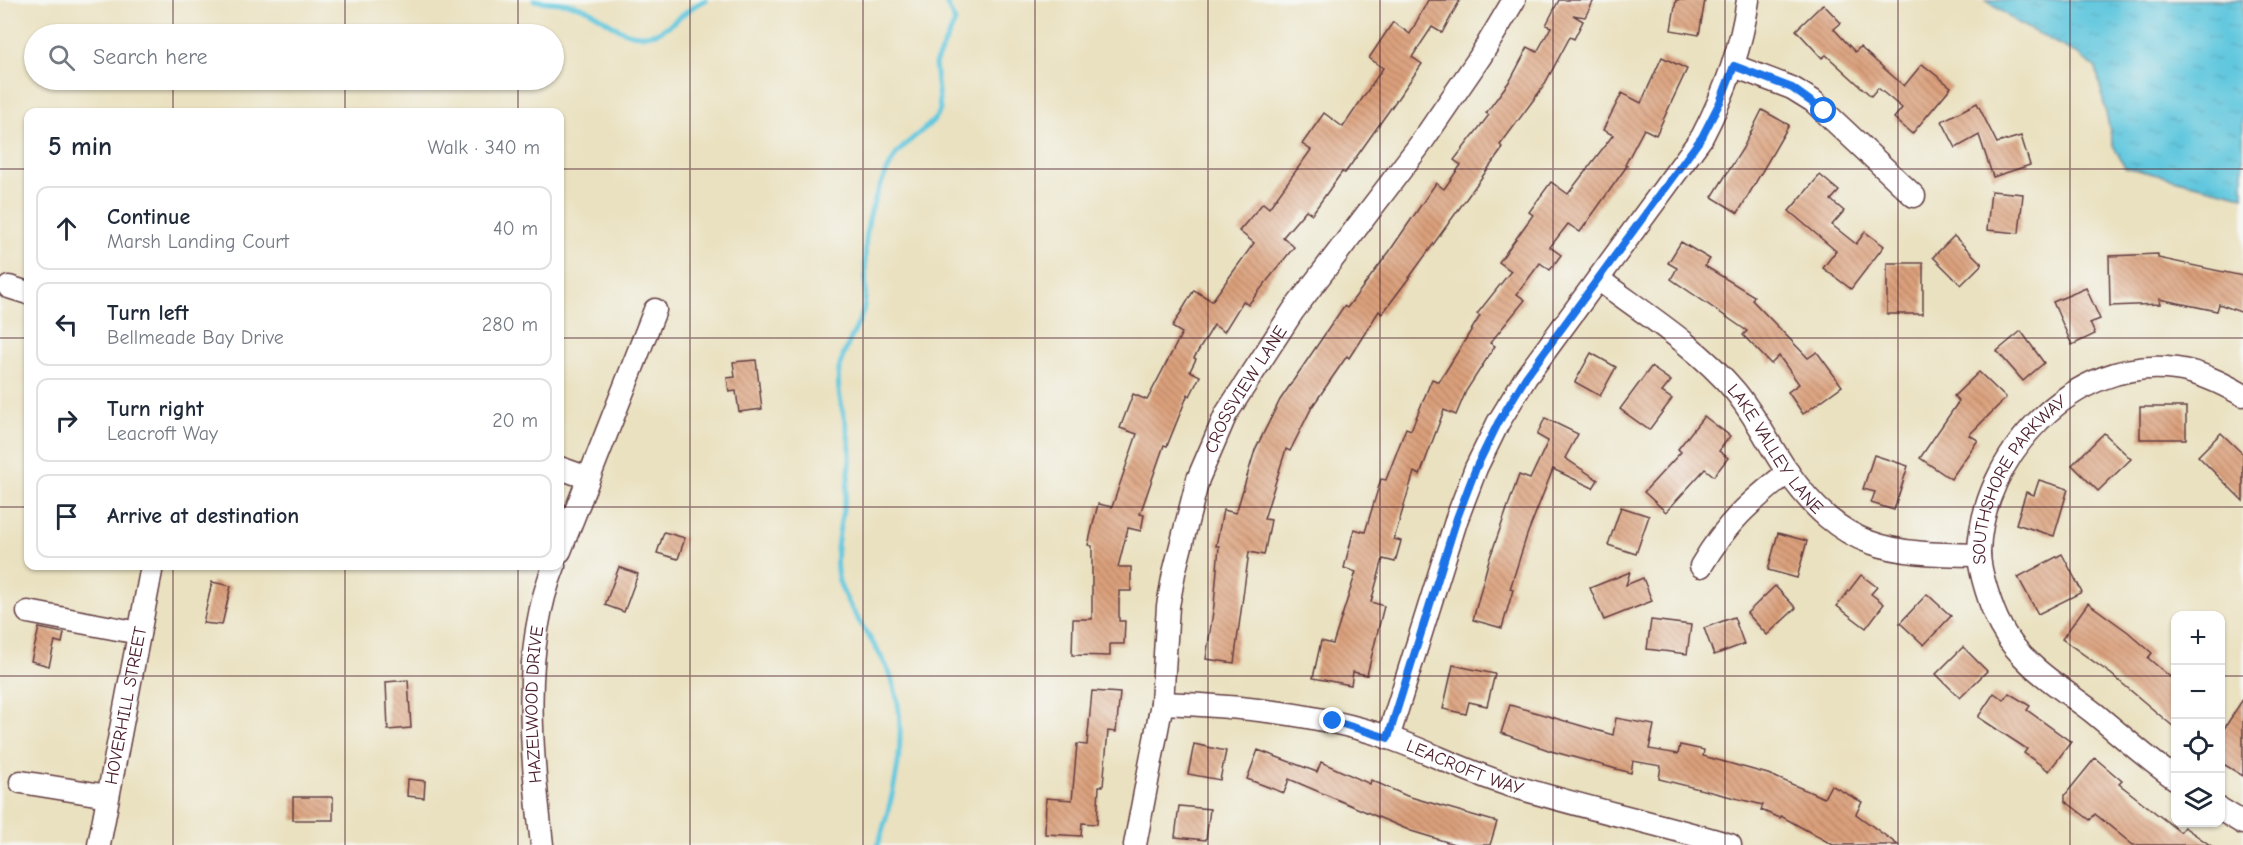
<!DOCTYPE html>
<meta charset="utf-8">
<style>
body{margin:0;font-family:"Comic Neue",sans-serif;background:#f6f6f7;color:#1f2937}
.controls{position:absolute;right:18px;bottom:18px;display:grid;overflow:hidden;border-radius:12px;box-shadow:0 2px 4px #0004}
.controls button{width:54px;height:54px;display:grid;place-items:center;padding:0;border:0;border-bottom:2px solid #e0e1e3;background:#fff;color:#1f2937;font:30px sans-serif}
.stop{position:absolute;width:18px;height:18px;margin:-14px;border:4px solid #1a73e8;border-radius:50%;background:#fff}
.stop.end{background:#1a73e8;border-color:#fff;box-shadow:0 2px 6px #0008}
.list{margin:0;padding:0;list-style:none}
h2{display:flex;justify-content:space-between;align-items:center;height:78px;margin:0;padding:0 24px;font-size:26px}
h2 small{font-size:20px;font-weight:400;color:#747a83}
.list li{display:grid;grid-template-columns:39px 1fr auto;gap:18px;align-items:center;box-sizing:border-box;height:84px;margin:0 12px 12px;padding:0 12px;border:2px solid #e0e1e3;border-radius:12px}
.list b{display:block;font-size:22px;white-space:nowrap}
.list p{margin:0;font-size:20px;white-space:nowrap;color:#747a83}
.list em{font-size:20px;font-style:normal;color:#747a83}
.icon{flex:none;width:33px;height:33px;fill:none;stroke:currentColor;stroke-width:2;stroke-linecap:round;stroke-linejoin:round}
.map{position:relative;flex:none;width:2243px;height:845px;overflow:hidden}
.search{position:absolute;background:#fff;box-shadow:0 2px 4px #0004;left:24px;top:24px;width:540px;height:66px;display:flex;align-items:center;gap:15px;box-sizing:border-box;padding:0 21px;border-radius:33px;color:#747a83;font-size:22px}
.panel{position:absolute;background:#fff;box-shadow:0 2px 4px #0004;left:24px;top:108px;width:540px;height:462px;border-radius:12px}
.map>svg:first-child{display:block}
.water{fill:url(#water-ripples);stroke:#567384;stroke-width:1.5}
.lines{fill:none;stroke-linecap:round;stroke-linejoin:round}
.stream{stroke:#61c7de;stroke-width:5}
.building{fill:url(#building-back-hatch)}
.minor-casing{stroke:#623c41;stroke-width:25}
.minor{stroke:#fff;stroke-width:22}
.route{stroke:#1a73e8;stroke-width:8}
.grid{fill:none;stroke:#4a1f2b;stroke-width:1.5;stroke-opacity:0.55}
.labels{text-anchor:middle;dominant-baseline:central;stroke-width:4.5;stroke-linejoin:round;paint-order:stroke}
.street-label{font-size:18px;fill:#4a1f2b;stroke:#f6f6f2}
</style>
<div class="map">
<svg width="2243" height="845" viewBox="0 0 2243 845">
<defs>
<pattern id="water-ripples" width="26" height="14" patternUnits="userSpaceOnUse" patternTransform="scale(1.5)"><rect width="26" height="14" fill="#61c7de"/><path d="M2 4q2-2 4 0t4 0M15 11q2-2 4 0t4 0" fill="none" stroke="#56aabf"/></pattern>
<pattern id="building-back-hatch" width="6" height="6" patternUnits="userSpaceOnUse" patternTransform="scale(1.5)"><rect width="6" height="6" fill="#dba07b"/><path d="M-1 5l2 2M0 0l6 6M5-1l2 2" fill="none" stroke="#b48265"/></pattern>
</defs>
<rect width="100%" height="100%" fill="#f6f6f2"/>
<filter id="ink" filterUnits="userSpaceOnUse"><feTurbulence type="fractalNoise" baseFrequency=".0167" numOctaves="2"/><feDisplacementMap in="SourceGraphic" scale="12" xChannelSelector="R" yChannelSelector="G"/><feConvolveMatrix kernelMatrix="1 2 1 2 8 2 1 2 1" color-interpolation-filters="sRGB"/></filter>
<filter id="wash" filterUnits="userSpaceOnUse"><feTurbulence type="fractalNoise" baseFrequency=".008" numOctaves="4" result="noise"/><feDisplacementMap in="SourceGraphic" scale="24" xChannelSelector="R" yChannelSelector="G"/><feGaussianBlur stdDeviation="1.35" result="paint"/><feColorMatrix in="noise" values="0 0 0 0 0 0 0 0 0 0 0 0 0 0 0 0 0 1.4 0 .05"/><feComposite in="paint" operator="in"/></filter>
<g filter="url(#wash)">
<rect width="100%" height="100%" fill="#eae1c0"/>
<!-- water -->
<polygon class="water" points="1986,0 2243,0 2243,196 2125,167 2113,145 2096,68 2077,54 2016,22"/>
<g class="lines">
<!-- stream -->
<g class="stream">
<path d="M 534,0 C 551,4 568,1 584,8 C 611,20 623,42 656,33 C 672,28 686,7 706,0"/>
<path d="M 878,845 C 895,792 912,726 889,672 C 877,644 847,609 839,581 C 829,547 852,490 850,451 C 849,425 835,396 839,370 C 842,350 857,331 863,311 C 869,288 863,263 866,239 C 868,212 881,181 894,158 C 904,140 935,126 940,110 L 935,64 L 955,22 L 945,0"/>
</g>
</g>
<g id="blocks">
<!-- building -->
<g class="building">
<polygon points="1428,0 1460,0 1442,33 1432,27 1412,57 1422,64 1345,173 1342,172 1312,214 1306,210 1283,237 1294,247 1248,305 1243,301 1224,332 1214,325 1194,358 1196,359 1190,371 1200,376 1190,396 1188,394 1167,446 1164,445 1140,514 1144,515 1141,531 1128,528 1118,567 1131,567 1131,591 1119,591 1119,621 1125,621 1124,644 1110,644 1110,656 1072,655 1073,619 1092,619 1092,546 1088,545 1098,504 1112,507 1137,434 1120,428 1133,394 1147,400 1182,333 1172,327 1194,290 1212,301 1254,243 1239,231 1263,203 1269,208 1311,150 1302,144 1324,113 1343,127 1383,68 1369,58 1393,22 1410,34"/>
<polygon points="1559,0 1594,0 1585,17 1573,15 1583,21 1574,39 1570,37 1543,87 1500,145 1503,148 1406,282 1382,314 1379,311 1349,358 1347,356 1312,407 1290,451 1286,449 1264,519 1271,520 1264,555 1249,552 1234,663 1206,659 1214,605 1219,546 1216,546 1223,510 1236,513 1255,450 1280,400 1344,306 1347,308 1389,252 1436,183 1444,189 1461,165 1454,160 1489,115 1486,113 1511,79 1528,47 1537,52 1551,27 1546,25"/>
<polygon points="1676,0 1705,0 1699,35 1671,30"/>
<polygon points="1823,4 1841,23 1834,29 1855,52 1860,47 1904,86 1922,64 1951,87 1912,134 1894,118 1902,108 1878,88 1871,96 1826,55 1822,58 1796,30"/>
<polygon points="1662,57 1687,69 1656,135 1644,129 1625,165 1627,166 1580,232 1568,224 1550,247 1561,255 1550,270 1540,263 1517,294 1525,300 1490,343 1495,346 1466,391 1456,415 1444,410 1420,475 1414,472 1394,539 1401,541 1395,562 1383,559 1371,602 1384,606 1367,675 1353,672 1351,685 1313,678 1321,641 1333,644 1356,572 1344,568 1354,529 1365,532 1381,479 1386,480 1406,428 1411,430 1432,379 1439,382 1480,316 1477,314 1511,271 1499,262 1533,215 1529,212 1551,182 1568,194 1613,135 1603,130 1622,93 1641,103"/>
<polygon points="1977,103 1997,143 2021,136 2030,165 1993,177 1979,135 1956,148 1942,121"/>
<polygon points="1762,110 1789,125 1738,213 1712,197 1743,148"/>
<polygon points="1820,175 1839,191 1831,200 1844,211 1832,225 1856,244 1865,232 1884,246 1851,289 1823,268 1836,251 1789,211"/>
<polygon points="1991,191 2023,194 2019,233 1987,230"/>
<polygon points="1954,236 1982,264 1961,285 1933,257"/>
<polygon points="1681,242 1710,259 1705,266 1754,296 1752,300 1808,358 1817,352 1842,386 1803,414 1788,392 1799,384 1779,356 1771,364 1743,335 1747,331 1671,279 1677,268 1668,263"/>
<polygon points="2158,254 2158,258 2243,276 2243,313 2219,304 2217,311 2159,299 2160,304 2110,306 2109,256"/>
<rect x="1887" y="263" width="36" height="51"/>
<polygon points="2086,288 2100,319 2090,323 2095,334 2072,345 2053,302"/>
<polygon points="2021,331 2044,363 2023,381 1997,351"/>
<polygon points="1591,353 1616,367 1600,396 1575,382"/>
<polygon points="756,360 762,409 739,412 736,391 729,392 727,378 735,377 733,362"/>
<polygon points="1651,367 1671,381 1662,392 1672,399 1649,430 1620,409"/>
<polygon points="1979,372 2006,398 1969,435 1978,440 1951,479 1920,458 1959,401 1954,396"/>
<rect x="2140" y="407" width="46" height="32"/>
<polygon points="1704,416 1730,436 1719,451 1728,458 1714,476 1705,469 1666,512 1644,492 1681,452 1678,449"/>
<polygon points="1545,418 1578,434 1565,458 1598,480 1593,488 1553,469 1527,535 1510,589 1513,590 1502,628 1473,620 1488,563 1519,475 1530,479 1548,441 1537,435"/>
<polygon points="2104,433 2131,459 2098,491 2072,465"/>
<polygon points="2221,433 2243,454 2243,501 2198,456"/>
<polygon points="1874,455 1908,466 1894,510 1871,503 1875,492 1863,489"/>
<polygon points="2039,480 2068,489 2054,536 2016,524 2026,492 2034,495"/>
<polygon points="1621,507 1649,516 1636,554 1608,545"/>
<polygon points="664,532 685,538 678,559 657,553"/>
<polygon points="1778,533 1807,541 1797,578 1768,570"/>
<polygon points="2062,554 2082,592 2038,614 2018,577"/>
<polygon points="619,567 638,574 624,612 605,605"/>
<polygon points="1630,572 1626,585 1643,578 1652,601 1604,620 1590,588"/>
<polygon points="1861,575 1877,587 1871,594 1884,604 1866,628 1837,606"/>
<polygon points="212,582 231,586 222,625 203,623"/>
<polygon points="1775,586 1796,608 1767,635 1747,613"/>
<polygon points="1927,594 1951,616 1924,645 1900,623"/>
<polygon points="2088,603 2128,632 2152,653 2148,658 2175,681 2175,728 2111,674 2062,639"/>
<polygon points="1734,617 1744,644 1714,655 1704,628"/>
<polygon points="1651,620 1691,625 1687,654 1647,649"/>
<polygon points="39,628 64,633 62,643 55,641 49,666 31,661"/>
<polygon points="1963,647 1987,671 1960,698 1936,674"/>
<polygon points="1453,665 1495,674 1487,706 1469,702 1466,714 1443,709"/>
<polygon points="408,680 411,728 388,730 386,682"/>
<polygon points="1092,691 1120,693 1116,732 1108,731 1103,786 1099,786 1097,824 1082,823 1081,836 1045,834 1046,798 1072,800 1077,744 1087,745"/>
<polygon points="1994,693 2004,700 2009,693 2030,706 2027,710 2071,742 2049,771 2024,753 2027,749 1978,717"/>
<polygon points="2243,699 2243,776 2220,762 2220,735"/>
<polygon points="1510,705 1613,735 1616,718 1654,725 1649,749 1678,754 1680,745 1704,750 1703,756 1768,774 1824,798 1831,785 1862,802 1856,814 1898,845 1833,845 1781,816 1780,818 1761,810 1763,805 1659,779 1661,766 1633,761 1631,773 1551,751 1501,733"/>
<polygon points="1194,744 1226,751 1220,780 1188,774"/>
<polygon points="1258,750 1317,772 1321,762 1370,784 1371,780 1407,796 1497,822 1490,845 1457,845 1411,831 1289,779 1284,793 1247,779"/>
<polygon points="2095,758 2122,781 2119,784 2180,832 2184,827 2210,845 2133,845 2095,814 2090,820 2065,801 2065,795"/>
<polygon points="408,779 425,781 424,798 407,796"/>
<rect x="293" y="797" width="40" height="23"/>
<polygon points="1179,806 1210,809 1206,840 1175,837"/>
</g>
</g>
</g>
<g filter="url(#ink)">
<use href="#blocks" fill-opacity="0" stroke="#623c41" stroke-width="1.5"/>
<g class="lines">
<defs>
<g id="minor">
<polyline points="1734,66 1792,88 1813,101 1914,196"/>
<path id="s1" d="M 1598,279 C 1645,314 1697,346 1735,391 C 1755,415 1769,445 1787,471 C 1842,550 1889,554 1979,555"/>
<polyline points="9,287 28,293"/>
<polyline points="560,468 588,478"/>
<polyline points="560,551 655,310"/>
<path d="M 1701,566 C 1727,522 1749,503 1788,472"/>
<polyline points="28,612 139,633"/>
<path id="s2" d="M 1162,703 C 1237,706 1316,713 1387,737 C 1427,751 1465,771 1506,784 C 1580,807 1656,823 1730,845"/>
<path d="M 1388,738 L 1457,518 L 1476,468 L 1498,423 L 1526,377 L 1702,137 C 1725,93 1741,50 1748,0"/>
<path id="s3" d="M 2176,779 C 2147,759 2121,735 2094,713 C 2062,688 2021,665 2001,627 C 1992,611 1979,571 1979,553 C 1981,456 2074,355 2176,369 C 2200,372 2222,383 2243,395"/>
<polyline points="21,782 108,796"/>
<polyline points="2220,809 2243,823"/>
<path id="s4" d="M 99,845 L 152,566"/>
<path id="s5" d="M 542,845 C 532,754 520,652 554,566"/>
<path id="s6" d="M 1135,845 L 1162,703 L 1168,606 L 1174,573 L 1198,479 L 1226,414 L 1293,311 L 1419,146 L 1480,57 L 1514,0"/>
</g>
</defs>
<!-- minor casing -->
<use href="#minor" class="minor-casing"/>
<!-- minor -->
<use href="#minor" class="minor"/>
</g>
</g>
<g class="lines" filter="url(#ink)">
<!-- route -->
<polyline class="route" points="1333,721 1388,738 1457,518 1476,468 1498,423 1526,377 1702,137 1720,102 1734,66 1792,88 1824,111"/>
</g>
<!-- grid -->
<path class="grid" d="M 173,0 L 173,34M 345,0 L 345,34M 518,0 L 518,34M 690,0 L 690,845M 863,0 L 863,845M 1035,0 L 1035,845M 1208,0 L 1208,845M 1380,0 L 1380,845M 1553,0 L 1553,845M 1725,0 L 1725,845M 1898,0 L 1898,845M 2070,0 L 2070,845M 173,80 L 173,112M 345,80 L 345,112M 518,80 L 518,112M 0,169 L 28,169M 560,169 L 2243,169M 0,338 L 28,338M 560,338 L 2243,338M 0,507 L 28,507M 560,507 L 2243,507M 173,566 L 173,845M 345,566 L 345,845M 518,566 L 518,845M 0,676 L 2176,676M 2220,676 L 2243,676"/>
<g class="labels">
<!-- street labels -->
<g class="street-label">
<text stroke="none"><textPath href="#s6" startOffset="474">CROSSVIEW LANE</textPath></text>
<text stroke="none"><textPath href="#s1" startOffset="248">LAKE VALLEY LANE</textPath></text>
<text stroke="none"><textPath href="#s3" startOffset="396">SOUTHSHORE PARKWAY</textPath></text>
<text stroke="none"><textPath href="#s5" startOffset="141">HAZELWOOD DRIVE</textPath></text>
<text stroke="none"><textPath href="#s4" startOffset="142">HOVERHILL STREET</textPath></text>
<text stroke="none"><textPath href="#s2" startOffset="312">LEACROFT WAY</textPath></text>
</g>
</g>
</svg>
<div class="controls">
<button>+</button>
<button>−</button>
<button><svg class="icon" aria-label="locate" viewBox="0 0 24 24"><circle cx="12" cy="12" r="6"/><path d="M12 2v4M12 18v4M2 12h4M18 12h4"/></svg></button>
<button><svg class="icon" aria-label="layers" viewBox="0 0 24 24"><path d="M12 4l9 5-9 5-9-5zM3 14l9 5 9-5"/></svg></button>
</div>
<div class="stop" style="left:1824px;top:111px"></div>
<div class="stop end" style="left:1333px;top:721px"></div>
<div class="search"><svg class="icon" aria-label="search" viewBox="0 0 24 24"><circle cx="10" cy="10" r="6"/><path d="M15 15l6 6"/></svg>Search here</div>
<section class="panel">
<h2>5 min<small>Walk · 340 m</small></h2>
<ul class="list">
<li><svg class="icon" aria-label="ahead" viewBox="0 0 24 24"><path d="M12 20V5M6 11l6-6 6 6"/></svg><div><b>Continue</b><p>Marsh Landing Court</p></div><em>40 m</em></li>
<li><svg class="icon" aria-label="left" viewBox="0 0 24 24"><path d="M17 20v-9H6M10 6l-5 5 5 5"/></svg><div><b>Turn left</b><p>Bellmeade Bay Drive</p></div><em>280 m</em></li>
<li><svg class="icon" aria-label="right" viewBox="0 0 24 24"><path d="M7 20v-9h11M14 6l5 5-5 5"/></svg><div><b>Turn right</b><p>Leacroft Way</p></div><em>20 m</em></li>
<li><svg class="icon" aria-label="arrive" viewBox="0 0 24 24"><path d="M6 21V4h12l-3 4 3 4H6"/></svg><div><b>Arrive at destination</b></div></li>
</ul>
</section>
</div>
